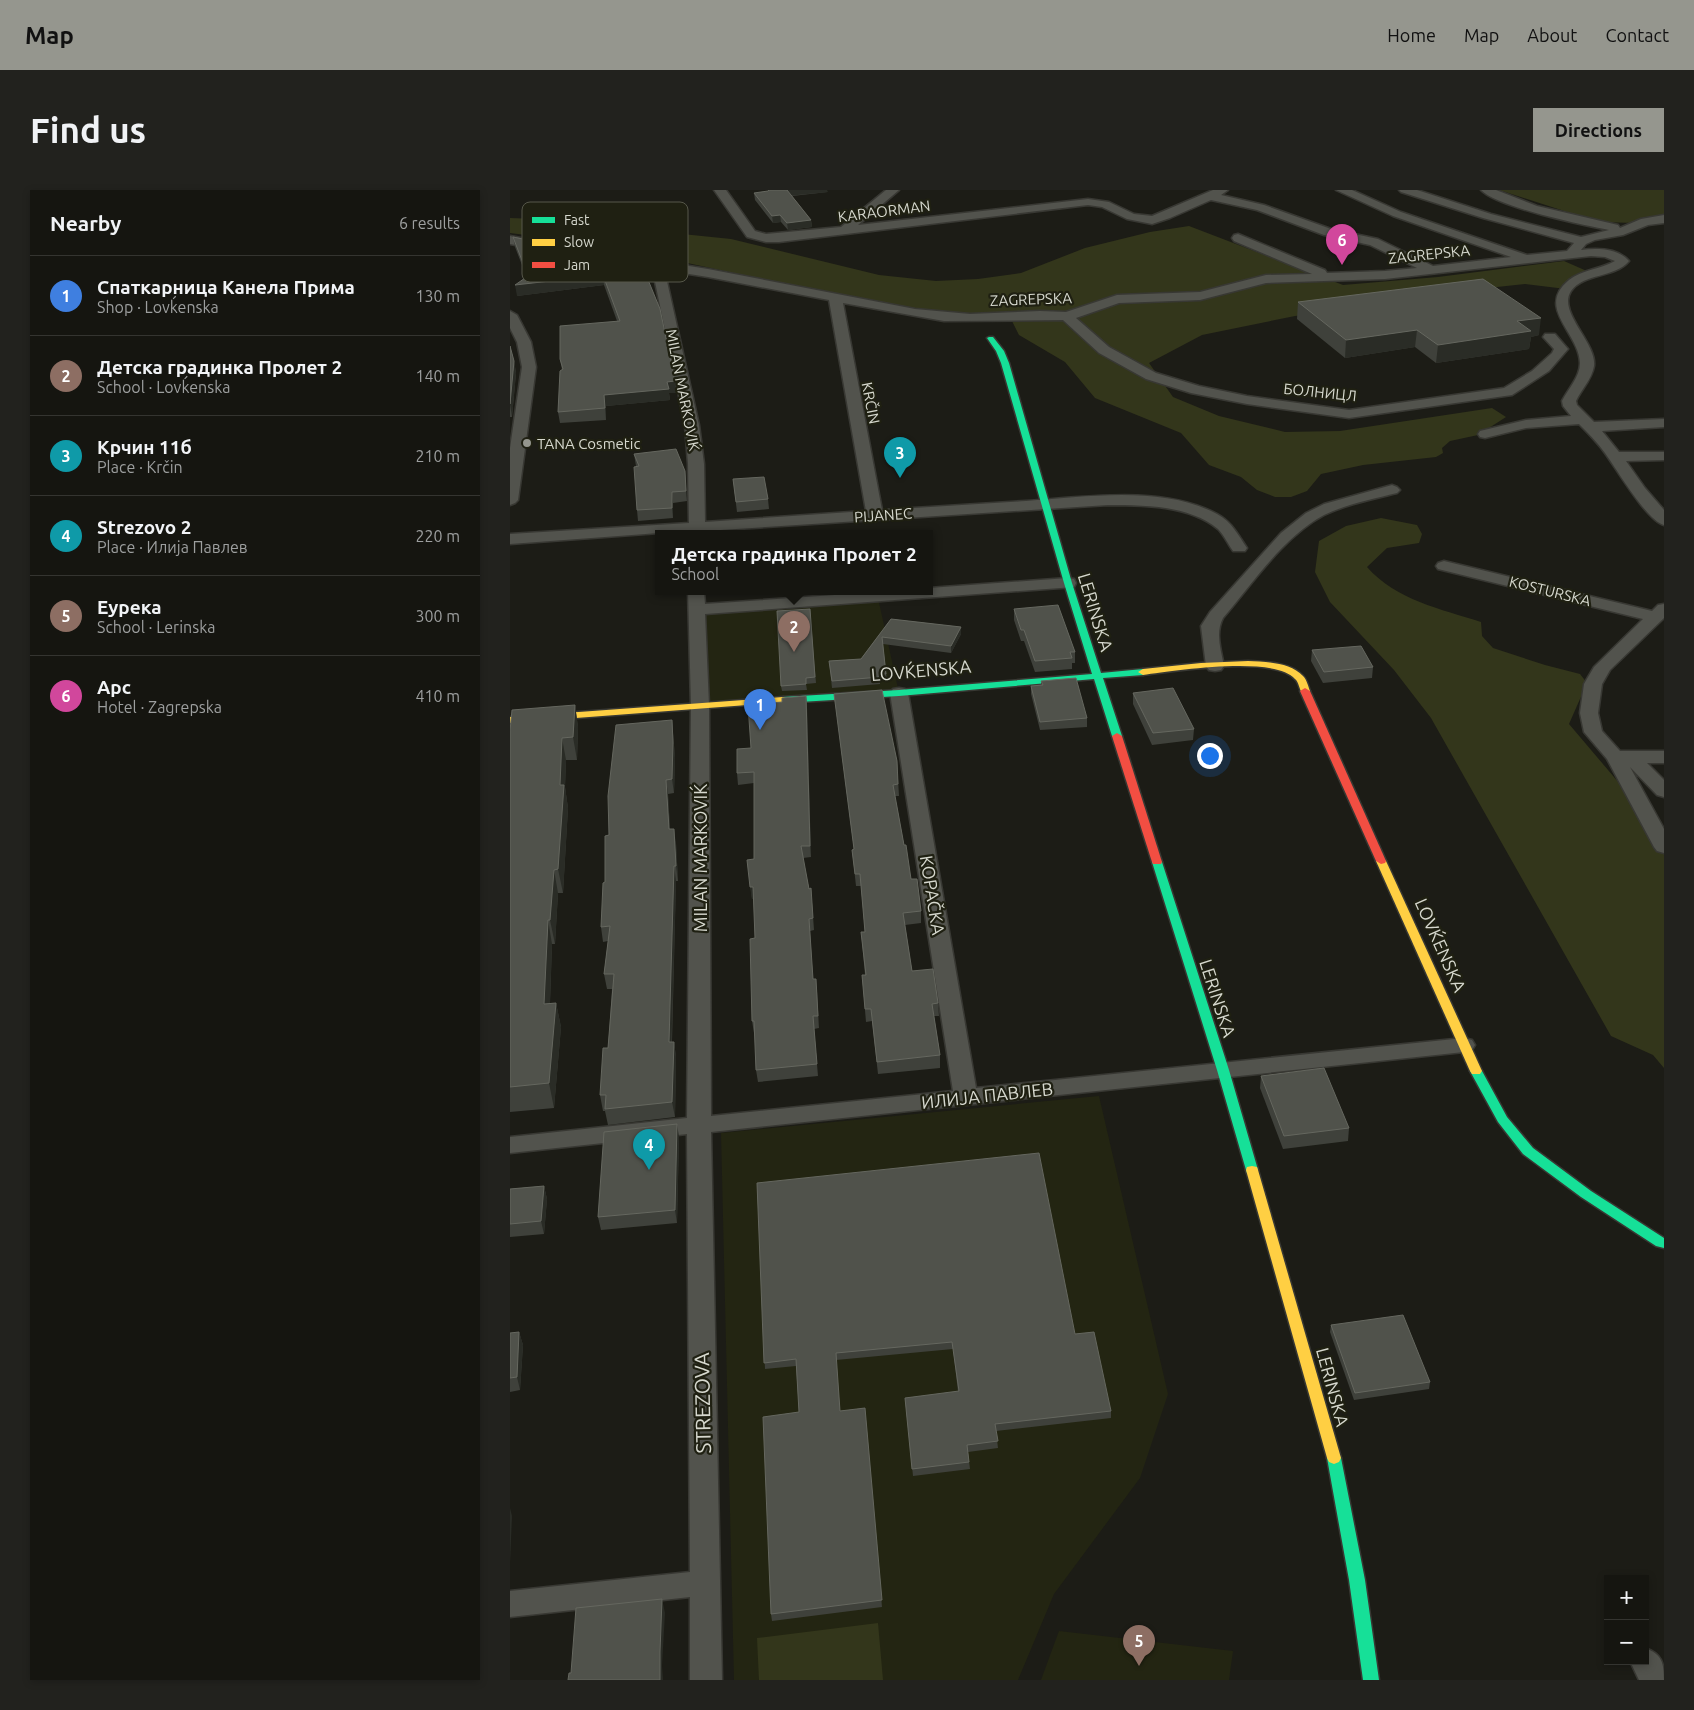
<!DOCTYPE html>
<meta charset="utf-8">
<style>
body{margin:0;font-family:Ubuntu,sans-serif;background:#22221e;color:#f1f3f6}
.controls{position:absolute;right:15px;bottom:15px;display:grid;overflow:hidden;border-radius:0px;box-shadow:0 2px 8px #0003}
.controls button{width:45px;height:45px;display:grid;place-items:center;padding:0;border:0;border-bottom:1px solid #343430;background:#151510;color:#f1f3f6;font:25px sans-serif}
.you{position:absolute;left:699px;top:565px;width:18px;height:18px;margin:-12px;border:4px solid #fff;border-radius:50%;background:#1a73e8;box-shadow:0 0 0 8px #1a73e833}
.badge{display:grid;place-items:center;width:32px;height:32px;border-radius:50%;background:#95968e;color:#fff;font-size:16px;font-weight:700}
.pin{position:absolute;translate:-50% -41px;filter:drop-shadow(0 1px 2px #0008)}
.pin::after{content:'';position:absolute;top:26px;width:18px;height:15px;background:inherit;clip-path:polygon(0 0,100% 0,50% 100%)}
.popup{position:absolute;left:145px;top:340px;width:278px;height:65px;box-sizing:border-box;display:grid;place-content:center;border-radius:0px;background:#151510;filter:drop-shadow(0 1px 4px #0005);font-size:16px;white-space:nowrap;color:#9d9f9f}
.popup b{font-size:19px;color:#f1f3f6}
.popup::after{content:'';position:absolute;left:50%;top:100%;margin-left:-10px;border:10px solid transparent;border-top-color:#151510}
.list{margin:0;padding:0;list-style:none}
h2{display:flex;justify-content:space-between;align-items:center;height:65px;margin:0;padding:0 20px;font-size:21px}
h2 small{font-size:16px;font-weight:400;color:#9d9f9f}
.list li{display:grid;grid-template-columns:32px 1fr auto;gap:15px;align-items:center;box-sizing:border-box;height:80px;padding:0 20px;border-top:1px solid #343430}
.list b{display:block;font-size:19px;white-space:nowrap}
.list p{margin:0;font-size:16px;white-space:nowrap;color:#9d9f9f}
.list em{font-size:16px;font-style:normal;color:#9d9f9f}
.map{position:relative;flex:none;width:1154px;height:1490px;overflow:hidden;border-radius:0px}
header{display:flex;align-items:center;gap:30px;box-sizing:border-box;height:70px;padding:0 25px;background:#95968e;color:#111}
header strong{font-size:24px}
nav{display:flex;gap:28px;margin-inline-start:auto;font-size:18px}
.intro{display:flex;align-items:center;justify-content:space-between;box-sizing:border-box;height:120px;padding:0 30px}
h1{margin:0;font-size:35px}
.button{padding:12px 22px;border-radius:0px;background:#95968e;color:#111;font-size:18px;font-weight:700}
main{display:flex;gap:30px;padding:0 30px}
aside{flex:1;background:#151510;border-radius:0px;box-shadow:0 2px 8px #0003}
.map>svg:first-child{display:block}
.built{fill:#232512}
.green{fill:#33361b}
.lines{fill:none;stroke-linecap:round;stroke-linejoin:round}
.street-casing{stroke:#383833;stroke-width:3}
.fast-casing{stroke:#383833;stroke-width:3}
.slow-casing{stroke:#383833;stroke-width:3}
.jam-casing{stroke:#383833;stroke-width:3}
.street{fill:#52534d;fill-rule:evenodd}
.fast{fill:#16e098;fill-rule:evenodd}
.slow{fill:#ffcf43;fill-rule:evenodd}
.jam{fill:#f24e42;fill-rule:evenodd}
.wall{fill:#3f413b}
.shaded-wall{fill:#2a2c26}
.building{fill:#50524b;stroke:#65675f}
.poi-dot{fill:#95968e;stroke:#1f2012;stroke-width:2}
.labels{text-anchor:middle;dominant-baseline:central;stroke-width:4.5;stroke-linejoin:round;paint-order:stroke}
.far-street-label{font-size:15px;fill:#d6d8ce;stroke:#1f2012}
.far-poi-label{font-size:15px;fill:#d6d8ce;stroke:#1f2012;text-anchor:start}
.street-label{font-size:18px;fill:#d6d8ce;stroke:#1f2012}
.near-street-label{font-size:21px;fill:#d6d8ce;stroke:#1f2012}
.key{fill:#1f2012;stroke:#56574a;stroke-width:1}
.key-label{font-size:14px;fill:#d6d8ce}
</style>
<header>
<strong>Map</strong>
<nav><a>Home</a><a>Map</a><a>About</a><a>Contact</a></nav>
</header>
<div class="intro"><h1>Find us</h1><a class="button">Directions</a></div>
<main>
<aside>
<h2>Nearby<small>6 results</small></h2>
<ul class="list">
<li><span class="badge" style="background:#3f7fe0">1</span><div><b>Спаткарница Канела Прима</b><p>Shop · Lovḱenska</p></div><em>130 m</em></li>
<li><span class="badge" style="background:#8d6e63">2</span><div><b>Детска градинка Пролет 2</b><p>School · Lovḱenska</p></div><em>140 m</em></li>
<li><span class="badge" style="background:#0f9aa8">3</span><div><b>Крчин 11б</b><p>Place · Krčin</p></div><em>210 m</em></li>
<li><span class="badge" style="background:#0f9aa8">4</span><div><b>Strezovo 2</b><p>Place · Илија Павлев</p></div><em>220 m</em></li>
<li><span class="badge" style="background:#8d6e63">5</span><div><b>Еурека</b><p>School · Lerinska</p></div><em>300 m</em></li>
<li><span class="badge" style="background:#d1479c">6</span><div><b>Арс</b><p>Hotel · Zagrepska</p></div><em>410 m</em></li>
</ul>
</aside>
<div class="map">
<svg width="1154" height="1490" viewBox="0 0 1154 1490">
<rect width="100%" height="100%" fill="#1c1c16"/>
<!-- built -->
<g class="built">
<polygon points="368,408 389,503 190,515 186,420"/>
<polygon points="589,906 658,1204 630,1288 544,1404 508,1490 224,1490 211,943"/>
<polygon points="549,1441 723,1461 719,1490 531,1490"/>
</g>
<!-- green -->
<g class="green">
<polygon points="989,0 1154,0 1154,30 1126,33 1088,32"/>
<polygon points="0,28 26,29 221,49 369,85 426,91 468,89 511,83 575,58 640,42 679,36 833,95 928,87 1054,71 1079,82 1056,99 1015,94 987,97 785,126 692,145 639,173 663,207 709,226 775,242 830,241 982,218 996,227 968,245 940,251 932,258 933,263 926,267 853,275 811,284 797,301 781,307 765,307 747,300 731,287 699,275 671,243 585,208 555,172 509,145 501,129 378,116 168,71 166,64 133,56 69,48 39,48 0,43"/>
<path d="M 871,328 L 907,335 L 912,344 L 909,353 L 877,358 L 857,377 C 886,410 931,419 971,432 L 972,446 L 983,458 L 1035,475 L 1070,484 L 1077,493 L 1059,534 L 1154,646 L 1154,878 L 1143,865 L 1101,846 L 921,528 L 884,480 L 820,412 L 805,382 L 809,351 L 836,336 Z"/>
<polygon points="368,1433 373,1490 249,1490 247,1448"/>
</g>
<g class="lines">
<defs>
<g id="street">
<path d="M 204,0 L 216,0 L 245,41 L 256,44 L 331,37 L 376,0 L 389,0 L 348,35 L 578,9 L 599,12 L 624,24 L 642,26 L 703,0 L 718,0 L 711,5 L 754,15 L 821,39 L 868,49 L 923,76 L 1001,67 L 883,26 L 826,0 L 842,0 L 891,22 L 1017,65 L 1057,61 L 1064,53 L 973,28 L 891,2 L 889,0 L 907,0 L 981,24 L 1071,47 L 1099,40 C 1073,35 987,17 971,0 L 986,0 L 1027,16 L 1108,35 L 1110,38 L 1131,29 L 1154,25 L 1154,33 L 1138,35 L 1113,45 L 1085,50 L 1076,54 L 1071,60 C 1087,58 1108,58 1119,71 C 1105,88 1074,83 1061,101 C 1047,122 1087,153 1084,176 C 1082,189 1071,200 1066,211 L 1067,215 L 1084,232 L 1154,229 L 1154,237 L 1092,241 L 1109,262 L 1154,262 L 1154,270 L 1116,271 L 1135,298 L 1154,320 L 1154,335 C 1137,331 1106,278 1095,263 C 1087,252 1078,243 1069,234 L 1016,238 L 975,248 L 970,247 L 968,244 L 970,241 L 1016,230 L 1061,226 L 1053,216 L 1052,211 C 1058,199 1070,187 1070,173 C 1069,142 1025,118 1059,90 C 1071,80 1091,79 1105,71 L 1095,67 L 1081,66 L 875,89 L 756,93 L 690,110 L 609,113 L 566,128 L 599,157 L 646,183 L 689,196 L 737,206 L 839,220 L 994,198 L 1022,181 L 1042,163 L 1044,159 L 1033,147 L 1035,144 L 1045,144 L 1058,159 L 1039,181 L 1002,205 L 839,228 L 737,214 L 681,203 L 636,189 L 589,163 L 553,130 L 434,131 L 333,113 L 372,320 C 420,317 468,314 516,311 C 576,307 652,295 707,324 C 722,332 728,345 737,358 L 735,361 L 723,361 C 718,354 714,345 708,339 C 679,315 633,315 598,315 L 195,341 L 195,343 L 149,343 L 0,354 L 0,344 L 179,333 L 178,274 L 175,235 L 144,87 L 150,83 L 156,87 L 189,235 L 194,274 L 195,332 L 356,321 L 319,110 L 198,87 L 116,74 L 112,73 L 110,70 L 112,67 L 116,66 L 198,79 L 405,119 L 460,124 L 530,121 L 556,122 L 607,105 L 690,102 L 756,85 L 802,84 L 724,51 L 722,48 L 724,45 L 728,44 L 815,80 L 817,83 L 875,81 L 907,78 L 860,55 L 814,45 L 747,20 L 701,10 L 660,28 L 642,34 L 617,29 L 592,17 L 578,15 L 269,52 L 256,52 L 237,47 Z"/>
<polygon points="0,46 86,62 92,66 86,70 0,54"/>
<polygon points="0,121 7,125 21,152 26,177 8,310 5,313 0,315 0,258 12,177 7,152 0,138"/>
<path d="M 882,295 L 887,297 L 890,300 L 887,303 C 863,309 837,314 814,325 C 773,347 743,393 713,428 C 705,443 711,460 714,476 L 711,480 L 705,481 L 699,480 L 696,476 L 691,436 L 700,422 L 771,343 L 796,323 L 814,314 Z"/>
<polygon points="934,371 1142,421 1148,415 1154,414 1154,428 1100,480 1092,494 1088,523 1092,541 1110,561 1154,561 1154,573 1137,573 1154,590 1154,607 1147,605 1120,577 1154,639 1154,663 1147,661 1144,657 1097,569 1074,542 1070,523 1074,494 1084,477 1133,429 928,379 926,376 928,373"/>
<polygon points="558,388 564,389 566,393 564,397 195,424 199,515 201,926 443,901 380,503 383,499 389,498 395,499 398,503 466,898 954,848 962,850 965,855 962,860 954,862 201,942 212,1490 180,1490 180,1407 0,1427 0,1401 180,1382 177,944 0,963 0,947 177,928 181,515 178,401 194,401 195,414 382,401 419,401 419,398"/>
<path d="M 1135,1458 C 1152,1464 1154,1473 1154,1490 L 1129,1490 L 1120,1471 L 1135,1471 Z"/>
</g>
<g id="fast">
<polygon points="479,147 483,147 494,161 499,173 562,393 591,483 633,479 638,482 633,485 593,488 612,546 610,548 604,548 602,546 584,489 389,506 273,513 268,510 273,507 389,500 582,484 554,393 491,173 486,161 477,148"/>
<polygon points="647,669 652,672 719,880 748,980 747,983 737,983 736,980 707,880 642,672"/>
<polygon points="966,877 972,881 997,927 1023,958 1081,1001 1154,1048 1154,1058 1146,1056 1071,1007 1013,964 988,932 960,881"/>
<polygon points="824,1262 829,1264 831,1268 855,1390 869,1490 853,1490 839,1390 817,1268 819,1264"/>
</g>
<g id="slow">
<path d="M 738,471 C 756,472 780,472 793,486 C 797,490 798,496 800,501 L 795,504 L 792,503 C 789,499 789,492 785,489 C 764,465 664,481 633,485 L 628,482 L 633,479 L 691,473 Z"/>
<polygon points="273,507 276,508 276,512 0,533 0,527"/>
<polygon points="871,668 876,671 972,881 970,884 962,884 960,881 866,671"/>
<polygon points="742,976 747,977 748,980 831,1268 829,1272 824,1274 819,1272 817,1268 736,980 737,977"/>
</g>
<g id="jam">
<polygon points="795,498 800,501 876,671 875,673 871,674 866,671 790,501"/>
<polygon points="607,543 612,546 652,672 651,674 643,674 642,672 602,546"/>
</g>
</defs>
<!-- street casing -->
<use href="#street" class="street-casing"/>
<!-- fast casing -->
<use href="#fast" class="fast-casing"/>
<!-- slow casing -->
<use href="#slow" class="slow-casing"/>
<!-- jam casing -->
<use href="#jam" class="jam-casing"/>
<!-- street -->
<use href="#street" class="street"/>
<!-- fast -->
<use href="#fast" class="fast"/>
<!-- slow -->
<use href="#slow" class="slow"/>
<!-- jam -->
<use href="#jam" class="jam"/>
</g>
<!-- wall -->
<g class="wall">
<polygon points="318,2 282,6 301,30 302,37 278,40 271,32 263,33 245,10 244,3"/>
<polygon points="3,47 35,75 145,81 143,89 138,90 165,191 166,203 159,203 160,210 96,216 96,230 50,233 48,222 52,180 50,169 107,131 94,95 7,106 17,88 5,57"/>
<polygon points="788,112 1029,145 1021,147 1019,159 926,173 905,157 835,168 787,129"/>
<polygon points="0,156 4,171 6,183 2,227 0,227"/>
<polygon points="124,264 175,281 177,311 163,313 163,328 128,331 127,320 126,276"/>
<polygon points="223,289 258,309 259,319 227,322"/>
<polygon points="300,419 306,493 296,494 297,500 272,501 271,496"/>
<polygon points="504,419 565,462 565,473 562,473 562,479 525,482 514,451 511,451 504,430"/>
<polygon points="381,429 451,437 451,444 441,463 373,454 377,491 370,491 370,494 322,498 319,471 351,469"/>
<polygon points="802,460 863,477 862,488 813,493 801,471"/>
<polygon points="531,491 577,528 577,537 530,540 521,504 521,496 531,495"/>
<polygon points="623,503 684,539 683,550 642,555 623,514"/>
<polygon points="324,504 387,571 389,606 385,606 394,655 401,689 411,721 411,733 395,735 402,781 428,813 429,826 424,826 430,865 430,878 368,884 362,831 356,832 352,785 355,785 351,742 355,742 351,696 346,696 342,660 344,659"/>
<polygon points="296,506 297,517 301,667 293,668 299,699 301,698 304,740 300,741 303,789 307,801 309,838 304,839 308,886 248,892 246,880 245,843 244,843 242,831 245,748 244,709 242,709 237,670 244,669 244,593 228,595 227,583 241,558 272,512"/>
<polygon points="65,515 68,537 67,570 56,570 55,597 58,618 53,703 48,703 45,754 42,754 40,813 46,813 51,837 44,918 0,922 0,541"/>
<polygon points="162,530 165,568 164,603 158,604 160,639 166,653 168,691 166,691 162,852 164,852 166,867 165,927 98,935 95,921 93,921 90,905 98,858 102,799 97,799 94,784 98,751 93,752 91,737 99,645"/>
<polygon points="751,886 839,938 838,951 773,959 750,898"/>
<polygon points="169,947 167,1033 91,1040 88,1027"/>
<polygon points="247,993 565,1144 601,1221 601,1228 486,1241 488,1258 458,1262 460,1279 403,1286 395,1208 448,1202 443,1159 326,1170 330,1221 355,1218 372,1417 262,1431 261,1424 289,1222 286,1176 255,1179"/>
<polygon points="34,996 37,1009 34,1044 0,1047 0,1050 0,999"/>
<polygon points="821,1135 920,1192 919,1199 844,1210 820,1142"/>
<polygon points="9,1142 13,1155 10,1200 0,1202 0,1143"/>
</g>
<!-- shaded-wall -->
<g class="shaded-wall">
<polygon points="277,0 317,0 318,2 277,6"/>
<polygon points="270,25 271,32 263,33 262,26"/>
<polygon points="301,30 302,37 278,40 277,33"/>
<polygon points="144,71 145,81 143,89 136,90 134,80"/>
<polygon points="93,85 94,95 7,106 5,95"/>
<polygon points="1031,128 1029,145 1021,147 1019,159 926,173 928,155 1007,131"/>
<polygon points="907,140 905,157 835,168 836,150"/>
<polygon points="4,171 6,183 2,227 0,214"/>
<polygon points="165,191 166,203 159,203 160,210 96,216 96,230 95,218 94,205 157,192"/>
<polygon points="175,281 176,292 177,311 176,301"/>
<polygon points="162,302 163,313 163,328 162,318"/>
<polygon points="451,437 451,444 441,463 441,456"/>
<polygon points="296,506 297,517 301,667 300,656"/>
<polygon points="65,515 68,537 67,570 63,547"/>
<polygon points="162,530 165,568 164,603 162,589"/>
<polygon points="52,548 56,570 55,597 58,618 53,703 48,679 50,595"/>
<polygon points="156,590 158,604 161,654 159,639"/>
<polygon points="164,639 166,653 168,691 166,676"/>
<polygon points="164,676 166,691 161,868 159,852"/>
<polygon points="44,680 48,703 45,754 40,730"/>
<polygon points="240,697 243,697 244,709 242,709"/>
<polygon points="38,730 42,754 39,838 34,814"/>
<polygon points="306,789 307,801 309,838 308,826"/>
<polygon points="46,813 51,837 44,918 39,893"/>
<polygon points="164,852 166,867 165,927 162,912"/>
<polygon points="167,934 169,947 167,1033 165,1020"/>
<polygon points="34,996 37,1009 34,1044 31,1031"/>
<polygon points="9,1142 13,1155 10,1200 7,1187"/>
<polygon points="0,1318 2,1326 0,1373"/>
<polygon points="152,1409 155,1423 152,1476 153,1490 150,1490 150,1462"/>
</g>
<!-- building -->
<g class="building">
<polygon points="259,0 277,0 301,30 277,33 270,25 262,26 244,3 258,1"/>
<polygon points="3,47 22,51 35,75 59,60 144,71 141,79 134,80 150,119 165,191 157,192 159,199 94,205 95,218 48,222 50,181 53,179 50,169 50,136 110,131 93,85 5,95 18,86"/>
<polygon points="973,89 1031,128 1007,131 1021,141 928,155 907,140 836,150 788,112"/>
<polygon points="0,156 4,171 0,214"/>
<polygon points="166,259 175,281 176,301 162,302 162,318 127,320 124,277 129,276 124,264"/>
<polygon points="254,287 258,309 226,312 223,289"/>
<polygon points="548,415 565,462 560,462 562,468 525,471 514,440 511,440 504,419"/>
<polygon points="300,419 305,487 296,488 296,494 271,496 267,421"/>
<polygon points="381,429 451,437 441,456 372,447 376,484 369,484 370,487 322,491 319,471 351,469"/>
<polygon points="851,456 863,477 814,482 802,460"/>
<polygon points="566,488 577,528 530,532 521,496 533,495 531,491"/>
<polygon points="663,498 684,539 643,543 623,503"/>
<polygon points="372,500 387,571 388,594 383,595 394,655 396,655 401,689 407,689 411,721 393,723 402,781 423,779 428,813 422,814 430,865 367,872 361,819 355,819 352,785 356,785 351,742 355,742 350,684 345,684 342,660 344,659 324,504"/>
<polygon points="296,506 300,656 291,656 299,699 301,698 303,728 299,729 303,789 306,789 308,826 303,826 307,874 246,880 244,831 242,831 240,749 245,748 243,697 240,697 237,670 244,669 244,582 227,583 227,559 241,558 238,515 272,512 272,508"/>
<polygon points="65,515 63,547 52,548 50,595 54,595 48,679 44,680 40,730 38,730 34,814 46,813 39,893 0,897 0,541 2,520"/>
<polygon points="162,530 163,553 162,589 156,590 159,639 164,639 166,676 164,676 159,852 164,852 162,912 95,919 96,905 90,905 93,858 98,858 104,784 94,784 100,736 91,737 93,693 95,692 95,646 99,645 98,606 106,535"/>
<polygon points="814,878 839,938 774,946 751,886"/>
<polygon points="167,934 165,1020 88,1027 94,942"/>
<polygon points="529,963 565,1144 584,1142 601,1221 485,1234 488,1251 457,1255 459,1272 402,1279 395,1208 449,1201 442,1152 326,1163 330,1221 355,1218 372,1410 261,1424 253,1227 289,1222 286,1169 254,1173 247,993"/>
<polygon points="34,996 31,1031 0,1034 0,999"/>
<polygon points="893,1125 920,1192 845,1203 821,1135"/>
<polygon points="9,1142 7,1187 0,1188 0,1143"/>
<polygon points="152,1409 150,1462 150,1490 58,1490 59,1483 61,1483 66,1418"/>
</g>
<!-- markers -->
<circle class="poi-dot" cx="17" cy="253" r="5"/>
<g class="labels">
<!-- far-street labels -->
<g class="far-street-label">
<text transform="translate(374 21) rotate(-7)">KARAORMAN</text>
<text transform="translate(919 64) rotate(-6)">ZAGREPSKA</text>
<text transform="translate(521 109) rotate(-2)">ZAGREPSKA</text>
<text transform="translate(173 200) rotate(79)">MILAN MARKOVIḰ</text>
<text transform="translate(810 202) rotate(6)">БОЛНИЦЛ</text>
<text transform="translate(361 213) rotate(79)">KRČIN</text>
<text transform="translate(373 325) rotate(-4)">PIJANEC</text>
<text transform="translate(1040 401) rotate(14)">KOSTURSKA</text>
</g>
<!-- far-poi labels -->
<g class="far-poi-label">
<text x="27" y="253">TANA Cosmetic</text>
</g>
<!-- street labels -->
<g class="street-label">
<text transform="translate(586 422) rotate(73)">LERINSKA</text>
<text transform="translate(411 480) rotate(-5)">LOVḰENSKA</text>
<text transform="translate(190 668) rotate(-90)">MILAN MARKOVIḰ</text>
<text transform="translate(423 705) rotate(81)">KOPAČKA</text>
<text transform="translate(931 755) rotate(66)">LOVḰENSKA</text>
<text transform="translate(708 808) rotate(72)">LERINSKA</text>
<text transform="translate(477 905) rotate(-6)">ИЛИЈА ПАВЛЕВ</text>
<text transform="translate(823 1197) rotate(75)">LERINSKA</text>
</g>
<!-- near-street labels -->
<g class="near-street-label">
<text transform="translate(192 1213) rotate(-91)">STREZOVA</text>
</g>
</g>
<!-- legend -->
<rect x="12" y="12" width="166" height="80" rx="8" class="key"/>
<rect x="22" y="27" width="23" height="6" fill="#16e098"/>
<rect x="22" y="49" width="23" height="7" fill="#ffcf43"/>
<rect x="22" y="72" width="23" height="6" fill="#f24e42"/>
<g class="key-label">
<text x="54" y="35">Fast</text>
<text x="54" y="57">Slow</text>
<text x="54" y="80">Jam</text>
</g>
</svg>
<div class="controls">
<button>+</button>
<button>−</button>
</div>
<div class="you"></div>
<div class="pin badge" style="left:250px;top:540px;background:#3f7fe0">1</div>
<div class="pin badge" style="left:284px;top:462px;background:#8d6e63">2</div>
<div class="popup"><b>Детска градинка Пролет 2</b>School</div>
<div class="pin badge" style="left:390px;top:288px;background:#0f9aa8">3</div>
<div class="pin badge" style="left:139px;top:980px;background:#0f9aa8">4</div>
<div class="pin badge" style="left:629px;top:1476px;background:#8d6e63">5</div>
<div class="pin badge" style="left:832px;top:75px;background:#d1479c">6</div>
</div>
</main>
